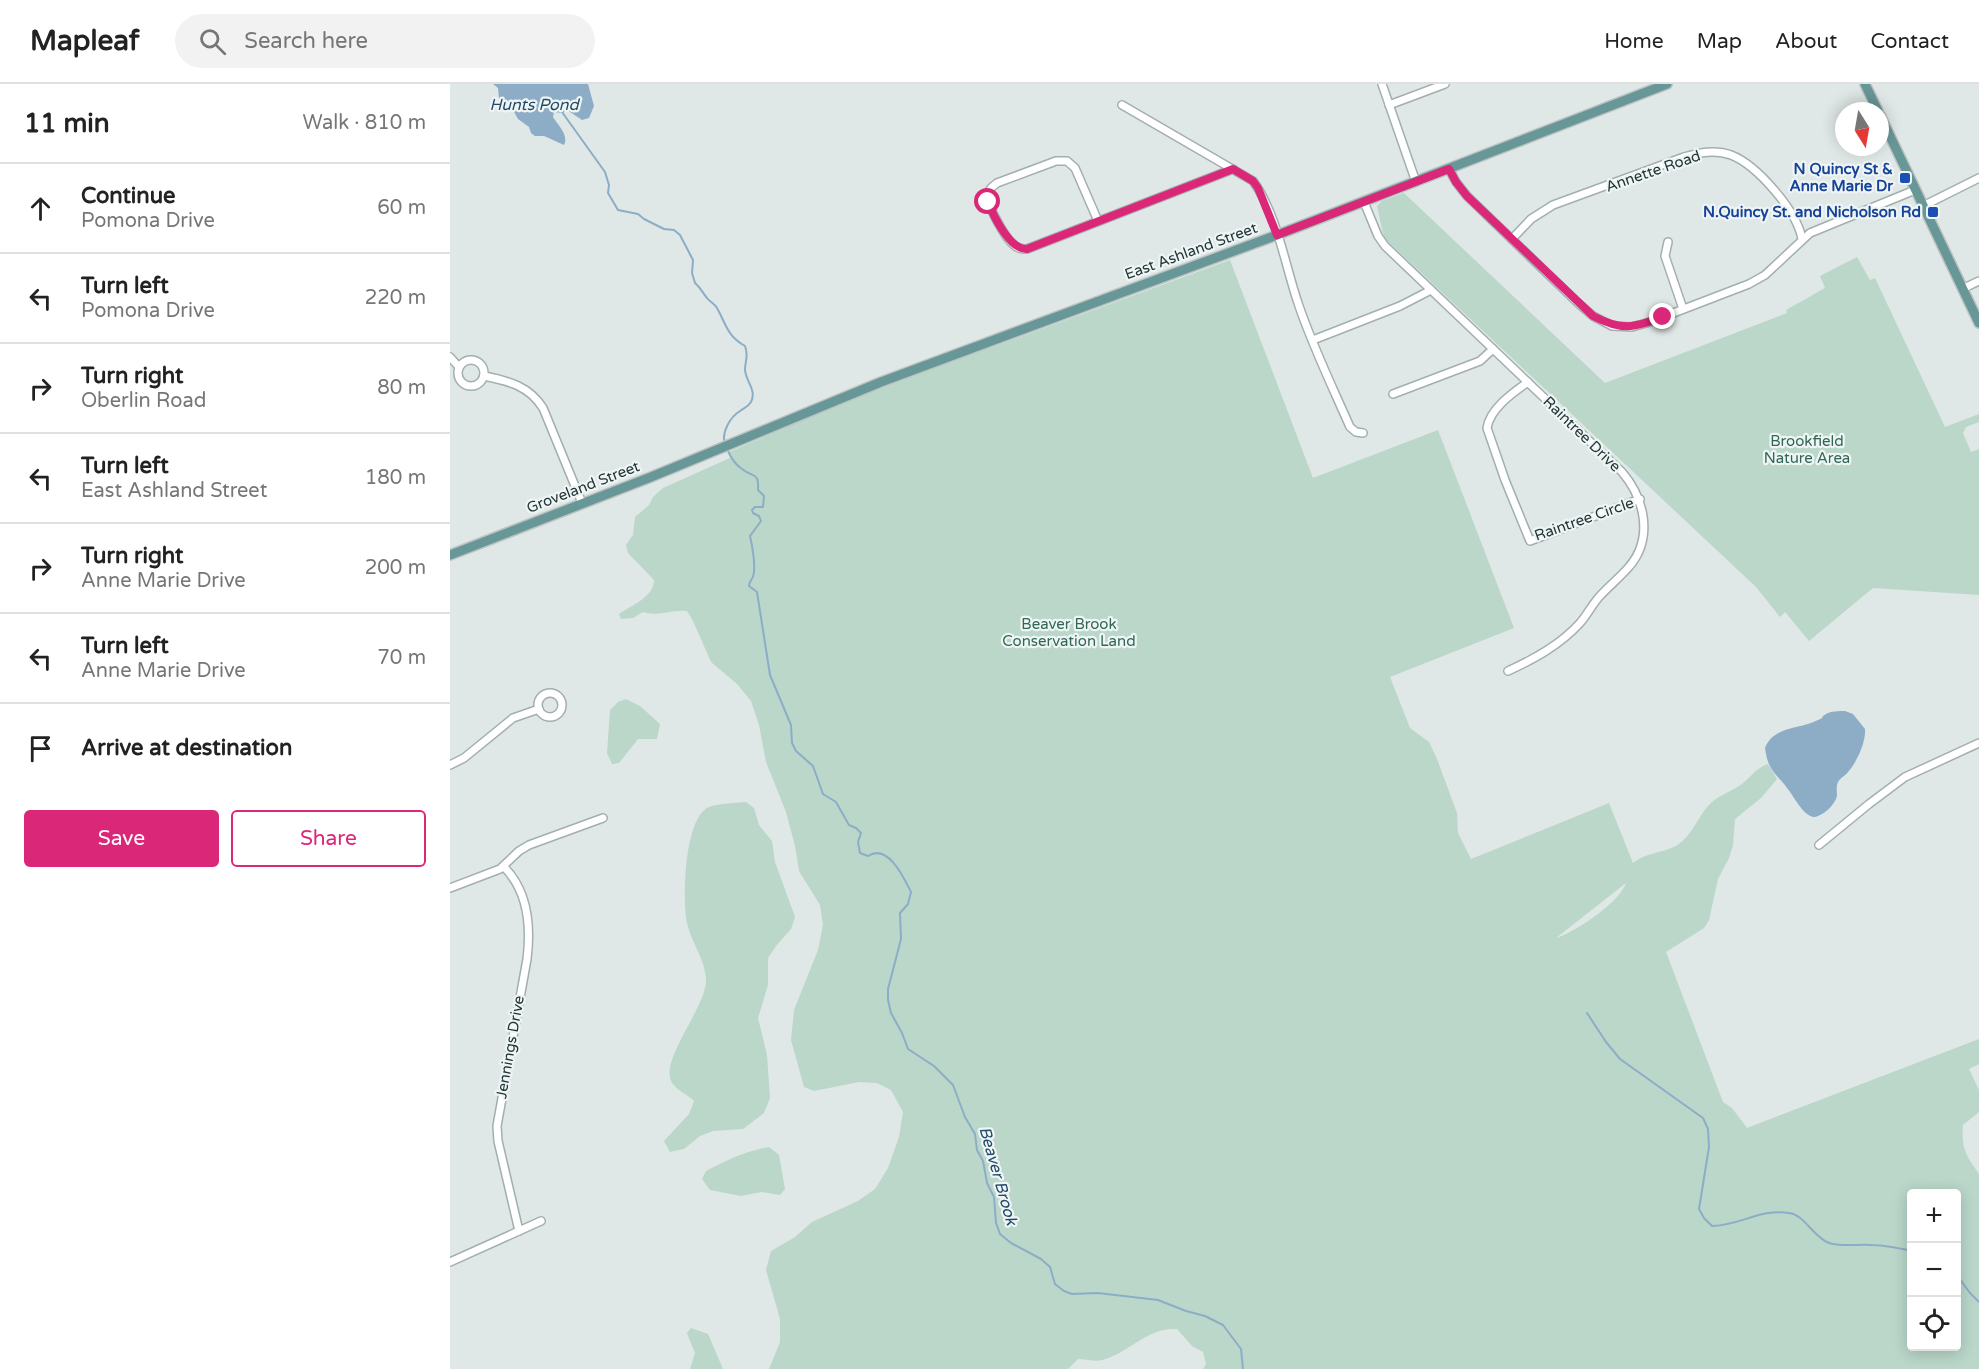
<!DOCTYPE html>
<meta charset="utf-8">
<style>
body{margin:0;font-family:"Varela Round",sans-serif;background:#f2f2f2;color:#222}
.controls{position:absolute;right:18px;bottom:18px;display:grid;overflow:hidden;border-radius:6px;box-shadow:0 3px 15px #0003}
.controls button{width:54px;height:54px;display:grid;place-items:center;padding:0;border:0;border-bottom:2px solid #e0e0e0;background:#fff;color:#222;font:30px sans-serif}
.compass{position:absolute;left:1385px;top:18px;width:54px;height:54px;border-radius:50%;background:#fff;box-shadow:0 3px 15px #0003;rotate:169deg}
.stop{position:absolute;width:18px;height:18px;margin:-14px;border:4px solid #db2777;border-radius:50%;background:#fff}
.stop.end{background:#db2777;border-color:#fff;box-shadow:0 2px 6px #0008}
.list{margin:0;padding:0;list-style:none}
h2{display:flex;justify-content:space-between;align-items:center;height:78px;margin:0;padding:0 24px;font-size:26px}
h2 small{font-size:20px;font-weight:400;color:#767676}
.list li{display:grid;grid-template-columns:39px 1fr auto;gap:18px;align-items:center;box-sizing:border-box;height:90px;padding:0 24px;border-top:2px solid #e0e0e0}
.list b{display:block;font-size:22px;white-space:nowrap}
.list p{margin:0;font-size:20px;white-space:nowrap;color:#767676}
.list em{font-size:20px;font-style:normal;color:#767676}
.actions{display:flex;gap:12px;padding:18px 24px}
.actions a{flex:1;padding:14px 0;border:2px solid #db2777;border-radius:6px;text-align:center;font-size:21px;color:#db2777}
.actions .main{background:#db2777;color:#fff}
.icon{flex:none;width:33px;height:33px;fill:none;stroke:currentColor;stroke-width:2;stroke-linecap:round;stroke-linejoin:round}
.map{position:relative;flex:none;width:1529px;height:1285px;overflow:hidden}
header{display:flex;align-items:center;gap:36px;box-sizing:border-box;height:84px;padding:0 30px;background:#fff;border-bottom:2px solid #e0e0e0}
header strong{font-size:28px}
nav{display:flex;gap:33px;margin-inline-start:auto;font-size:21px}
.search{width:420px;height:54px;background:#f2f2f2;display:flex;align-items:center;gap:15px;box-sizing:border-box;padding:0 21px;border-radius:33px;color:#767676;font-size:22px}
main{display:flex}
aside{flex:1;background:#fff}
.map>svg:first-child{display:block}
.green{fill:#bad7ca;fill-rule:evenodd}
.water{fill:#8dadc7}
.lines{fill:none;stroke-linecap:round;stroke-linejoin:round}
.stream{stroke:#8dadc7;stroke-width:2}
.minor-casing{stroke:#a3afae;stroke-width:10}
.major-casing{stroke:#bdc2c3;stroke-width:12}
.minor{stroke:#fff;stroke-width:7}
.major{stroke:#689798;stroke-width:9}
.route{stroke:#db2777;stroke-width:8}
.transit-dot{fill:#1a4fb4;stroke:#eef5f4;stroke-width:2}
.labels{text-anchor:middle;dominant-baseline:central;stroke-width:4.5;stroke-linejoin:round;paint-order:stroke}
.transit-label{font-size:15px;font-weight:bold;fill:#164399;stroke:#eef5f4;text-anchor:end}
.street-label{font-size:15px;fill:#223536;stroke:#eef5f4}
.park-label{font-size:15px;fill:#316756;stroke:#eef5f4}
.water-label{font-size:16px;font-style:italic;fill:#244a69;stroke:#eef5f4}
</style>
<header>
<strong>Mapleaf</strong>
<div class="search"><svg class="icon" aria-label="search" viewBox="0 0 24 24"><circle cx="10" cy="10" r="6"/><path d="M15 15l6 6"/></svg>Search here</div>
<nav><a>Home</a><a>Map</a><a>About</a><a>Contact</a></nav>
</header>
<main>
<aside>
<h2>11 min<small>Walk · 810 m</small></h2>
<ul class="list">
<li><svg class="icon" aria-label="ahead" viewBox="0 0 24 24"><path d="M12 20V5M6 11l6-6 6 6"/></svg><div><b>Continue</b><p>Pomona Drive</p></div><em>60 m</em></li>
<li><svg class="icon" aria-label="left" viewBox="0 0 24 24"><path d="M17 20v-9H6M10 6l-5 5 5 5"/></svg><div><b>Turn left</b><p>Pomona Drive</p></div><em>220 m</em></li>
<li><svg class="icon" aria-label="right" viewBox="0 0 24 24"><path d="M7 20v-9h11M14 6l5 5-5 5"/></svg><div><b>Turn right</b><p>Oberlin Road</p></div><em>80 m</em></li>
<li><svg class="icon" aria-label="left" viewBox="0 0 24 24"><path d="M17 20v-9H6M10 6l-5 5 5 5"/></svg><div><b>Turn left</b><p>East Ashland Street</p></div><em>180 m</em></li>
<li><svg class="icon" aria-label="right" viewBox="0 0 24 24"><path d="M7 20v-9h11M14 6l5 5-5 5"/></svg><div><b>Turn right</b><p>Anne Marie Drive</p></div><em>200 m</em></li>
<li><svg class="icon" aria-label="left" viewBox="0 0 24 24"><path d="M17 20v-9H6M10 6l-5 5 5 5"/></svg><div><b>Turn left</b><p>Anne Marie Drive</p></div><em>70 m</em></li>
<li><svg class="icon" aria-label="arrive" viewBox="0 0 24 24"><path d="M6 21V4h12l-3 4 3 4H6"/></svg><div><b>Arrive at destination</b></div></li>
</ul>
<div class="actions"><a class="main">Save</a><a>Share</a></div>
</aside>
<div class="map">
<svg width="1529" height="1285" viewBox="0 0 1529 1285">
<rect width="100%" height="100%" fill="#dfe8e6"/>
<!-- green -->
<g class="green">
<polygon points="954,109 1155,299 1337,229 1336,226 1375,204 1370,192 1407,173 1420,196 1425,194 1495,343 1529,330 1529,338 1516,343 1513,349 1521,368 1529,365 1529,511 1423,504 1359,557 1335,528 1330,533 1306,503 934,154 927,122 932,117"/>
<path d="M 780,176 L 863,394 L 988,346 L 1064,544 L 940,593 L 960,644 L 979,658 L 987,675 L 1007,729 L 1008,749 L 1021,775 L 1159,719 L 1183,779 C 1195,769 1212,769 1226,762 C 1241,753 1247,735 1258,722 C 1267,712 1278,709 1289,702 C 1300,695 1305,684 1318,680 L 1327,695 L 1311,714 L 1285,735 L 1283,761 L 1279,774 L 1268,795 L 1259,836 L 1254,844 L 1216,868 L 1273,1018 L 1282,1024 L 1297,1044 L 1529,955 L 1529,980 L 1519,985 L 1529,1006 L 1529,1028 L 1513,1041 C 1511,1065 1516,1071 1529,1090 L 1529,1285 L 753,1285 L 756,1280 L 753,1268 L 742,1262 L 727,1245 C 697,1243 679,1269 652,1276 C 645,1278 635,1275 628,1275 L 618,1285 L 319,1285 L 330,1258 L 330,1235 L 316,1186 L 321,1167 L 345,1153 L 362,1138 L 408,1117 L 425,1105 L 438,1084 L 449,1053 L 453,1028 L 441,1006 L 427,999 L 409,998 L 364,1007 L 354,1003 L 341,956 L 344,926 L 368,866 L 373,841 L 370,821 L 349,787 L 345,762 L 336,728 L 316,678 L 309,641 L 301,617 L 287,600 L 261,578 L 243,537 L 237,527 C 221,525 209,533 193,528 L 183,534 L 171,535 L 169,530 C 182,521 204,513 204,496 L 178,469 L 176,461 L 183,451 L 185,433 L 199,421 L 203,413 L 213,404 L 282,373 L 279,368 L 430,303 L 481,285 L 479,280 L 536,259 L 540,264 ZM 1176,799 C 1170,818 1124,849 1106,854 ZM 1462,1110 L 1506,1110 L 1506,1262 L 1462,1262 Z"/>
<polygon points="176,615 190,622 210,640 207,655 188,655 169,679 162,680 157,669 160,626 168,618"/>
<path d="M 296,718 L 304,724 L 309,741 L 322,757 L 325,778 L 345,833 L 341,845 L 326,862 L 318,874 L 318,901 L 308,934 L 317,971 L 320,1014 L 314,1029 L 293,1045 L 263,1047 L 250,1052 L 234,1065 L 220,1068 L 214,1057 L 239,1030 L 244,1017 C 238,1011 228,1007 223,1000 C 206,979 258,922 256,895 C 255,875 241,858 237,839 C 232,816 234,733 259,723 C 270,719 285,719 296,718 Z"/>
<path d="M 319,1063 L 329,1071 L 335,1105 L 330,1111 L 312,1108 L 291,1112 L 260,1106 L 252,1095 L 256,1087 C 277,1076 295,1067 319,1063 Z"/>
<polygon points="241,1244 258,1250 273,1285 240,1285 245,1269 237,1249"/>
</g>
<!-- water -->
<g class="water">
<path d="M 43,0 L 138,0 L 144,22 L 139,34 L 132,36 L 117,26 L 113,29 L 104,28 L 103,33 C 108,41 119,51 114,61 L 94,52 L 85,52 L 81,49 L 79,43 L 68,35 L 63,26 L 49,14 L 48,4 Z"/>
<path d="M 1395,627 L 1403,630 L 1415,645 C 1416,658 1407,678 1398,688 C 1396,691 1390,694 1388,698 C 1386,702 1387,708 1387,712 C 1385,720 1376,729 1368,732 C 1356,738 1344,712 1337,704 C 1332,696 1324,691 1320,682 C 1317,677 1316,670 1315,664 C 1323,642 1351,645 1368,636 C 1377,632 1368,635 1376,630 C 1381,627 1389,627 1395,627 Z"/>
</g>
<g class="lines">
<!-- stream -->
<g class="stream">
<path d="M 112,28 L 155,88 L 159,101 L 158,109 L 168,126 L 188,130 L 194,135 L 214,145 L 224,146 L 230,151 L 243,176 L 242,189 L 245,199 C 251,204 252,208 257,214 C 260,218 265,220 267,224 C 276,240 277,252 295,262 C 299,273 295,276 295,286 C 296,298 307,306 301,318 C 298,323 294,324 290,327 C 280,333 271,349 275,360"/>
<path d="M 277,365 C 280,372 286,381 292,385 C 303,394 309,387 308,406 L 314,412 L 313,423 L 305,423 L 302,426 L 303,429 L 309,432 L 311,437 L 300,452 C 302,461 306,483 303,493 C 301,496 299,499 299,502 L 307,508 L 320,591 L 341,641 L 342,659 L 346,667 L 363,682 L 373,710 L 386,718 L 399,741 L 406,744 L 411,749 L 408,758 L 410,769 L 418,772 C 438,759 454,794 461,808 L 458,820 L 450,829 L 451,855 L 438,905 L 438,916 L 441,929 L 452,949 L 458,965 L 484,982 L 503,1001 L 515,1033 L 525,1050 L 527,1066 L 533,1077 L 537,1099 L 544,1113 L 546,1139 L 550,1150 L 561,1159 L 591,1175 L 600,1183 L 605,1200 L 614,1207 L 622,1210 L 648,1209 L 708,1216 L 736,1227 L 755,1232 L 773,1241 L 791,1265 L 793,1285"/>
<path d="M 1137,929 L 1156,958 L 1170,975 L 1253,1034 L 1258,1045 L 1259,1063 L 1249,1125 L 1254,1134 L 1262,1142 C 1288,1142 1312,1124 1339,1129 C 1355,1131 1363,1153 1379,1159 C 1391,1163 1408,1160 1421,1161 C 1434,1161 1448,1164 1462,1167"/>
<polyline points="1506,1190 1520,1209 1529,1218"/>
</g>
<defs>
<g id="minor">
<polyline points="932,0 966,98"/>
<path d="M 672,21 L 803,97 C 827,130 835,181 848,219 C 862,261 882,302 900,343 L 906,348 L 913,349"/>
<polyline points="939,21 995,0"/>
<polyline points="999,85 1006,98 1017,112 1128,219 1143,232 1162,242 1182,243 1200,238 1299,200 1315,191 1360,149 1465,106"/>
<path d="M 914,118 L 928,152 L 935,162 L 1172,388 C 1195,415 1204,455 1178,484 C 1169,494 1158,503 1149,513 C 1142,521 1137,531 1130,539 C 1110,561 1084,575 1058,587"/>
<polyline points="1473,122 1529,94"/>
<path d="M 648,137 L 625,84 L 617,77 L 606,77 L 547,99 L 541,104 L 537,111 C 537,121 555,154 564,161 C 568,165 572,165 577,165 L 783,85"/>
<path d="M 1062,155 L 1081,135 L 1103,121 L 1234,73 C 1249,69 1265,65 1281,71 C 1307,81 1347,127 1352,155"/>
<polyline points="1218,158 1215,172 1233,225"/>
<polyline points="1512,205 1529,197"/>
<polyline points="863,256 950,222 981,206"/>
<polyline points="0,273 9,283"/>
<circle cx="21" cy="289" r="13"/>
<path d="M 34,292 C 59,297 79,302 93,324 L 132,419"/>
<path d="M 1078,298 C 1062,309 1040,325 1037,344 L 1055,396 L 1080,457 L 1190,415"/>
<polyline points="943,310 1030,277 1043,265"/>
<circle cx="100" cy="621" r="12"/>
<polyline points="0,681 14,674 63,634 89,625"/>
<polyline points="1369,761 1419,720 1455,693 1529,659"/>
<path d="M 54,783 C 78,807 81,843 77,875 L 47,1042 L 48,1057 L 69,1147"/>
<polyline points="0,804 50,785 69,767 79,761 153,734"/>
<polyline points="0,1178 91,1137"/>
</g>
<g id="major">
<polyline points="1415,0 1428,27"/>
<polyline points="1430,31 1529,239"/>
<polyline points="0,471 201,393 431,298 827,151 1217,0"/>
</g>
</defs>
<!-- minor casing -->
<use href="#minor" class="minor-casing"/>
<!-- major casing -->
<use href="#major" class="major-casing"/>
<!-- minor -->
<use href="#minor" class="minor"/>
<!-- major -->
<use href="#major" class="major"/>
</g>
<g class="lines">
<!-- route -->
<path class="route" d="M 538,118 C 544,133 560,166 577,165 L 783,85 L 803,97 L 808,104 L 827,151 L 999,85 L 1006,98 L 1017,112 L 1143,232 C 1172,247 1183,244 1213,233"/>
</g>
<!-- markers -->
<g class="transit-dot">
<rect x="1449" y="88" width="12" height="12" rx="3"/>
<rect x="1477" y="122" width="12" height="12" rx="3"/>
</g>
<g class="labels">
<!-- transit labels -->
<g class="transit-label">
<text x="1443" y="85">N Quincy St &amp;<tspan x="1443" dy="17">Anne Marie Dr</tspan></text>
<text x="1471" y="128">N.Quincy St. and Nicholson Rd</text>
</g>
<!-- street labels -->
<g class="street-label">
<text transform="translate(1203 87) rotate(-19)">Annette Road</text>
<text transform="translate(741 167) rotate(-20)">East Ashland Street</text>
<text transform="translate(1132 350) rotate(44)">Raintree Drive</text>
<text transform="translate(133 403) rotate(-21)">Groveland Street</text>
<text transform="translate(1134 435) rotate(-19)">Raintree Circle</text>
<text transform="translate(60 963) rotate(-80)">Jennings Drive</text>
</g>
<!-- park labels -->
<g class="park-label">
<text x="1357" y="357">Brookfield<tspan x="1357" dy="17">Nature Area</tspan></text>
<text x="619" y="540">Beaver Brook<tspan x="619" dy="17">Conservation Land</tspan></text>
</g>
<!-- water labels -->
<g class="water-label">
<text x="84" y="21">Hunts Pond</text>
<text transform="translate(548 1092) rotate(74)">Beaver Brook</text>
</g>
</g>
</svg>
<div class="controls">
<button>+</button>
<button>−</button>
<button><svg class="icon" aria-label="locate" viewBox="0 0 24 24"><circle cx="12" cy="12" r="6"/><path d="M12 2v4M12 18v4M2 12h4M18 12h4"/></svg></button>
</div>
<svg class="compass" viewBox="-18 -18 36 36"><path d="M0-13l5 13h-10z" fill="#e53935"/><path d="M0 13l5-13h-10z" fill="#767676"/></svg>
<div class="stop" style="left:538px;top:118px"></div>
<div class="stop end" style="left:1213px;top:233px"></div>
</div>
</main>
